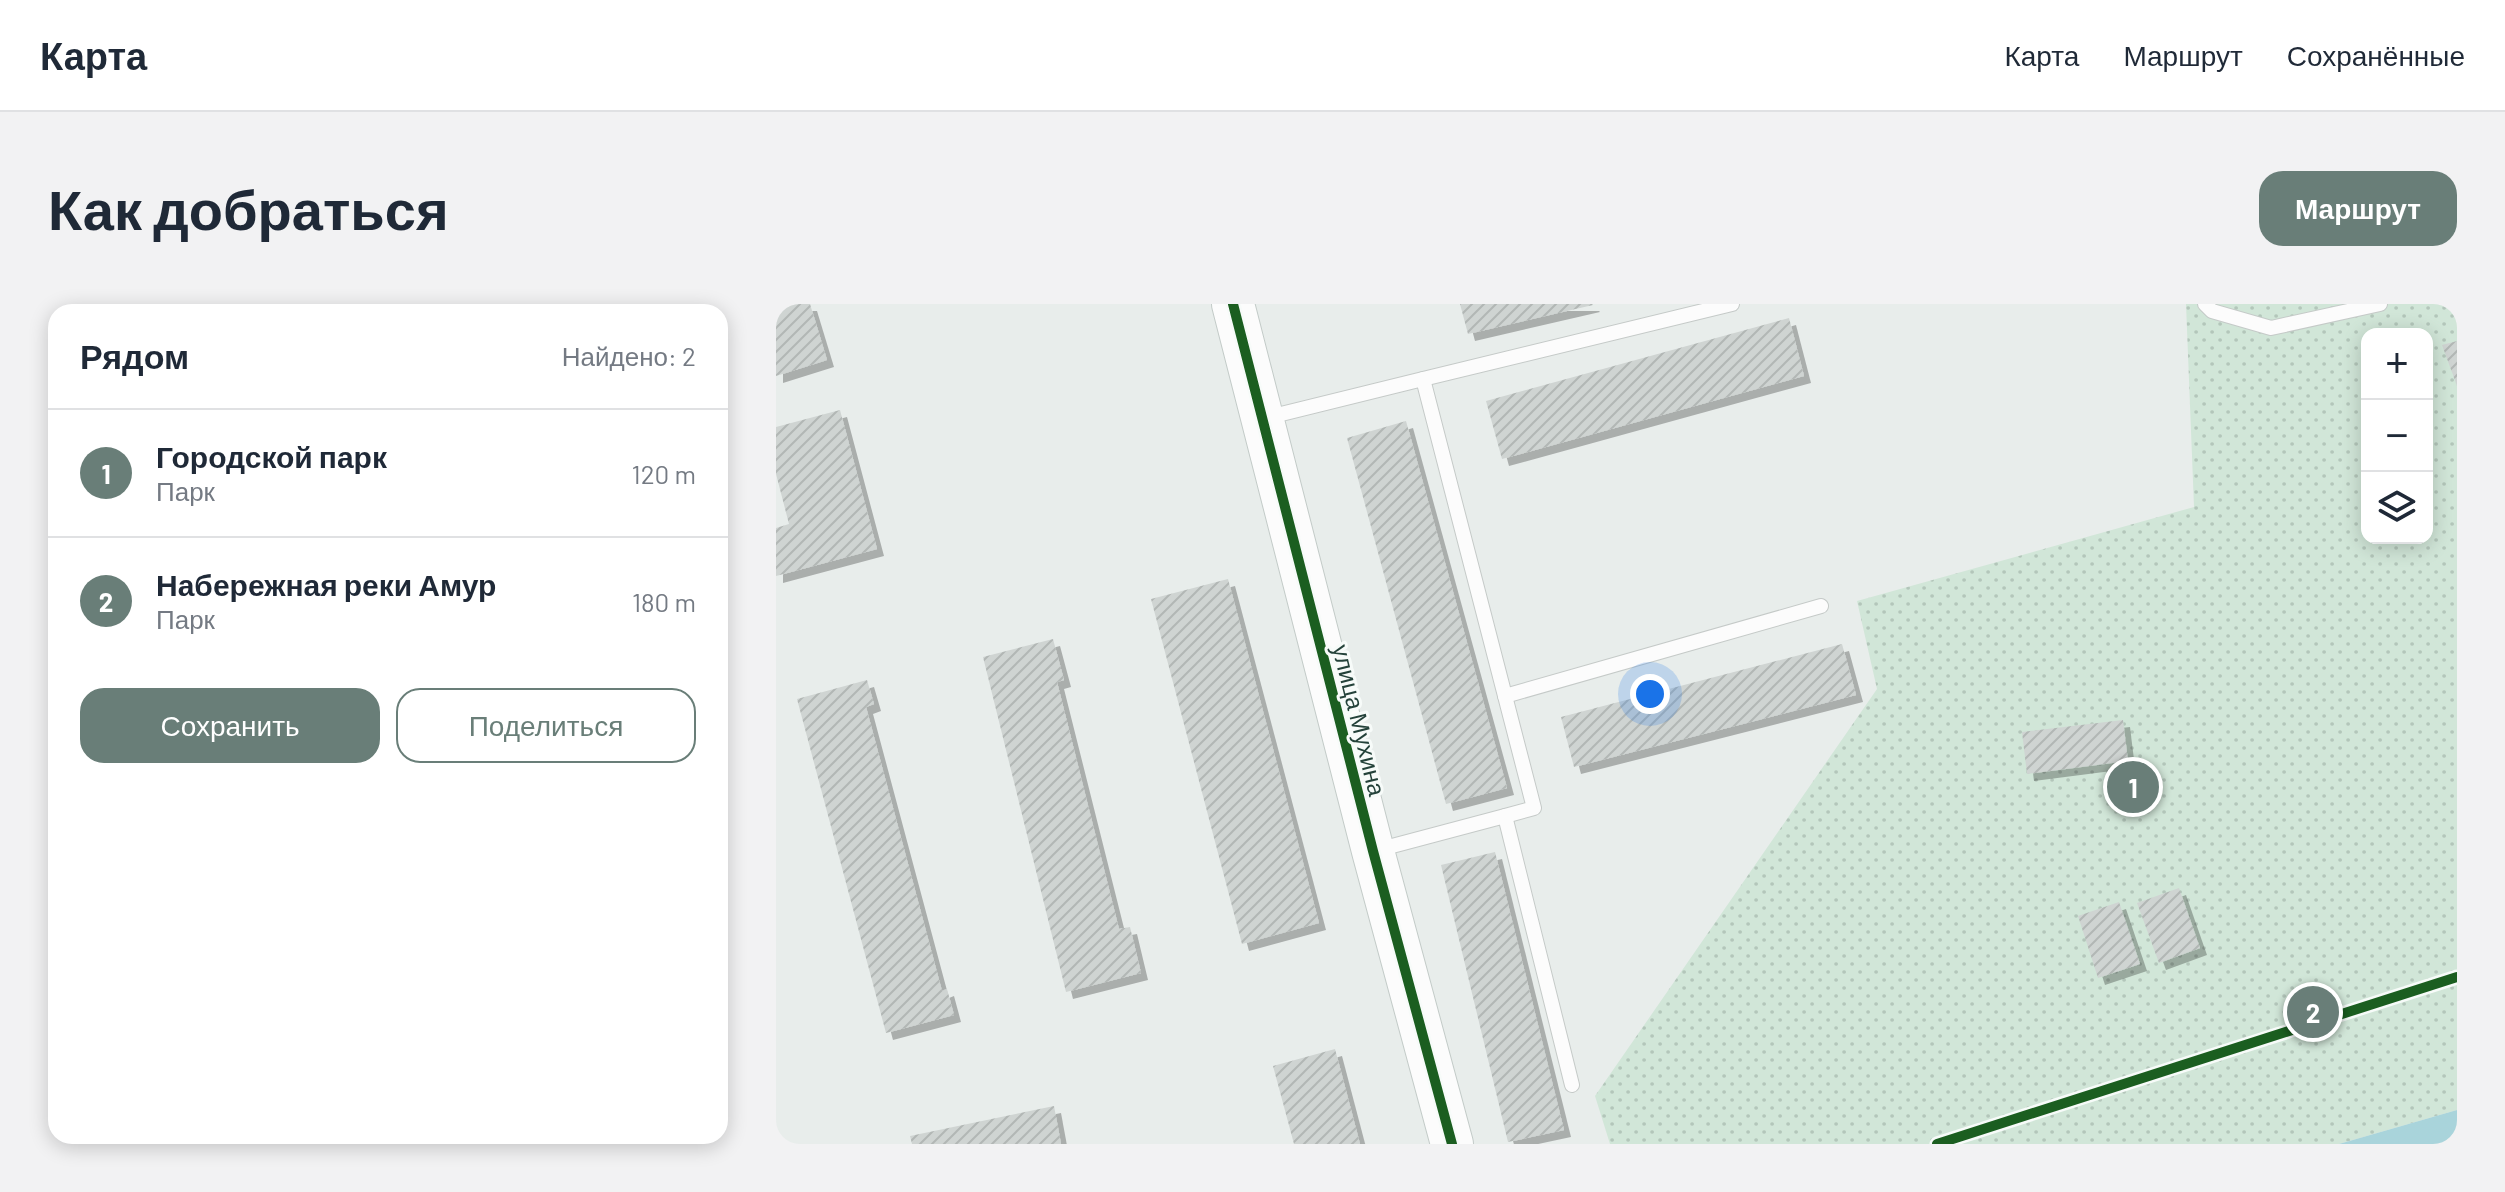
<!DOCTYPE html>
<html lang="ru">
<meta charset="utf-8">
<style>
body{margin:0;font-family:Barlow,sans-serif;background:#f2f2f3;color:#1f2937}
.controls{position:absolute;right:24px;top:24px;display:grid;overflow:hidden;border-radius:16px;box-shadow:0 4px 20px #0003}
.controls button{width:72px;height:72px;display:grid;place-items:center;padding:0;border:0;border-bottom:2px solid #e0e1e3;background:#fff;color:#1f2937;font:40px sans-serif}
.you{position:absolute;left:874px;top:390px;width:28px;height:28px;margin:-20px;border:6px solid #fff;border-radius:50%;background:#1a73e8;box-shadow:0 0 0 12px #1a73e833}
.badge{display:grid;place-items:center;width:52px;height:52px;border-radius:50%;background:#697e78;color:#fff;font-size:26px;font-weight:700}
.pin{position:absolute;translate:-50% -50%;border:4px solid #fff;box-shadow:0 2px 8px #0006}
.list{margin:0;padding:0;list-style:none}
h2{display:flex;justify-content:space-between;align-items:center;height:104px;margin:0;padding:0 32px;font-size:34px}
h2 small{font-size:26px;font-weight:400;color:#747a83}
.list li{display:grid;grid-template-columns:52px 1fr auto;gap:24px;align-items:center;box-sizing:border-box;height:128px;padding:0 32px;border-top:2px solid #e0e1e3}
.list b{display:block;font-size:30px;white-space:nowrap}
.list p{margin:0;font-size:26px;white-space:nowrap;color:#747a83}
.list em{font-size:26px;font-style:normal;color:#747a83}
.actions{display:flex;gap:16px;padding:24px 32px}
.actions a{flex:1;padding:18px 0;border:2px solid #697e78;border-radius:24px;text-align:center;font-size:28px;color:#697e78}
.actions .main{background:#697e78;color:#fff}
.icon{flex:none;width:44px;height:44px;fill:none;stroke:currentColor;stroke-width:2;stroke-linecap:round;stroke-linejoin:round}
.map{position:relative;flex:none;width:1681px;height:840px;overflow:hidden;border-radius:24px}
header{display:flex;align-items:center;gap:48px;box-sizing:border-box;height:112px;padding:0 40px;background:#fff;border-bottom:2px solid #e0e1e3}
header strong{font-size:38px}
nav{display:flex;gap:44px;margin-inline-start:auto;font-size:28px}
.intro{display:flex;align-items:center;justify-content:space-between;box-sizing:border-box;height:192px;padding:0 48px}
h1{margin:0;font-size:56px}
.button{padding:20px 36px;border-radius:24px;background:#697e78;color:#fff;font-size:28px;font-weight:700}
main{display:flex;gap:48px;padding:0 48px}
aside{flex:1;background:#fff;border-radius:24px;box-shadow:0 4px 20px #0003}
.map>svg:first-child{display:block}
.park{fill:url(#park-dots);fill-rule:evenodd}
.water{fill:#a9d4db}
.building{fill:url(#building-hatch);filter:url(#shadow)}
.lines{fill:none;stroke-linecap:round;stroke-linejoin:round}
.lane-casing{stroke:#c5cac8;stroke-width:16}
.secondary-casing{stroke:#c3cbc8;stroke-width:44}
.lane{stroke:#fcfcfc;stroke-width:14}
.secondary{stroke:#fcfcfc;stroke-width:42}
.cycleway-casing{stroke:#f7fbf9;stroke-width:15}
.cycleway{stroke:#1b5e20;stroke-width:10}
.labels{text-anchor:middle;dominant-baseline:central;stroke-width:6;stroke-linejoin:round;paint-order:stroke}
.street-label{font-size:24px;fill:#24423a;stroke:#f7fbf9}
</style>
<header>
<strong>Карта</strong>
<nav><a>Карта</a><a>Маршрут</a><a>Сохранённые</a></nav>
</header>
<div class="intro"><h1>Как добраться</h1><a class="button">Маршрут</a></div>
<main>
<aside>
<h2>Рядом<small>Найдено: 2</small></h2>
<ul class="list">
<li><span class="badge">1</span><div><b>Городской парк</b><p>Парк</p></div><em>120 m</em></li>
<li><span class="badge">2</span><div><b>Набережная реки Амур</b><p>Парк</p></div><em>180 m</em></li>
</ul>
<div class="actions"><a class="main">Сохранить</a><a>Поделиться</a></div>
</aside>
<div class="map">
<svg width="1681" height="840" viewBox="0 0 1681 840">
<defs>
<pattern id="park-dots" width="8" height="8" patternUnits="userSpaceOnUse" patternTransform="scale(2)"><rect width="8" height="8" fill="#d1e6d8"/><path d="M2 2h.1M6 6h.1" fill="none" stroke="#b3c6ba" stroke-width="1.8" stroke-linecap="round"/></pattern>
<pattern id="building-hatch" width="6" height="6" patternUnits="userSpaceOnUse" patternTransform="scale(2)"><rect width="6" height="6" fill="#cfd4d2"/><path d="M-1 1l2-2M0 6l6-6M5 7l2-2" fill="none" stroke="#b2b7b5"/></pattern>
<filter id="shadow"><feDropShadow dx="7" dy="7" stdDeviation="0" flood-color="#0004"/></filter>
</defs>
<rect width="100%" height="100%" fill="#e8edeb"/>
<!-- park -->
<path class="park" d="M 1410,0 L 1681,0 L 1681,806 L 1563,840 L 834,840 L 819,792 L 1101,385 L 1081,297 L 1418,203 ZM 1591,30 L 1651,30 L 1651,234 L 1591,234 Z"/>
<!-- water -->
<polygon class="water" points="1681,806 1681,840 1563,840"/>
<!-- building -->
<g class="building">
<polygon points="0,0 34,0 51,56 0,72"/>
<polygon points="684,0 816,0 817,1 692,30"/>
<polygon points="1013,14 1028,72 726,155 710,97"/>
<polygon points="1681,37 1681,82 1666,41"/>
<polygon points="64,106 101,245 0,272 0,224 13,220 0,170 0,123"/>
<polygon points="630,117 731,484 670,500 571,134"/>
<polygon points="452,275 543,619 466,640 375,295"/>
<polygon points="277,335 288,376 281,378 343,625 354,623 365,669 290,688 207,353"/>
<polygon points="1066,340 1080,391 798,463 785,413"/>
<polygon points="91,376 98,400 90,403 166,687 171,685 178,711 110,729 21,395"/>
<polygon points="1347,416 1352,457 1251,470 1246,428"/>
<polygon points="719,548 788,826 732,838 665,561"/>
<polygon points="1403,584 1424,644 1383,659 1361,599"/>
<polygon points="1343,598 1364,660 1322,674 1302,612"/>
<polygon points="559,745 584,840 518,840 497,762"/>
<polygon points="278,802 285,840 136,840 134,832"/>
</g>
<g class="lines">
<defs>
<g id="lane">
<polyline points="1429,0 1436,7 1495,24 1604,0"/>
<polyline points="647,75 956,0"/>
<polyline points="489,114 647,75 758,504 729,512"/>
<polyline points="729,392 1045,302"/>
<polyline points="601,546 729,512 796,781"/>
</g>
<polyline id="secondary" points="457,0 597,547 676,840"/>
</defs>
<!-- lane casing -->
<use href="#lane" class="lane-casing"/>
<!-- secondary casing -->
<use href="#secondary" class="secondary-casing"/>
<!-- lane -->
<use href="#lane" class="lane"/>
<!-- secondary -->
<use href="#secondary" class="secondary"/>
<defs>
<g id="cycleway">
<polyline points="457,0 597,547 676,840"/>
<polyline points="1161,840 1681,673"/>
</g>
</defs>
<!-- cycleway casing -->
<use href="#cycleway" class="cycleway-casing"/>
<!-- cycleway -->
<use href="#cycleway" class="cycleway"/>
</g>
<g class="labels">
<!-- street labels -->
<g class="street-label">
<text transform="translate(584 416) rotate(76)">улица Мухина</text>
</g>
</g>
</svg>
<div class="controls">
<button>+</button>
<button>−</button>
<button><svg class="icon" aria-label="layers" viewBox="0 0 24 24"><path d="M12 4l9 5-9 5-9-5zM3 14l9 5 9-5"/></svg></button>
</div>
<div class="you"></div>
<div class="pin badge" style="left:1357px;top:483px">1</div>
<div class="pin badge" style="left:1537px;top:708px">2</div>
</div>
</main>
